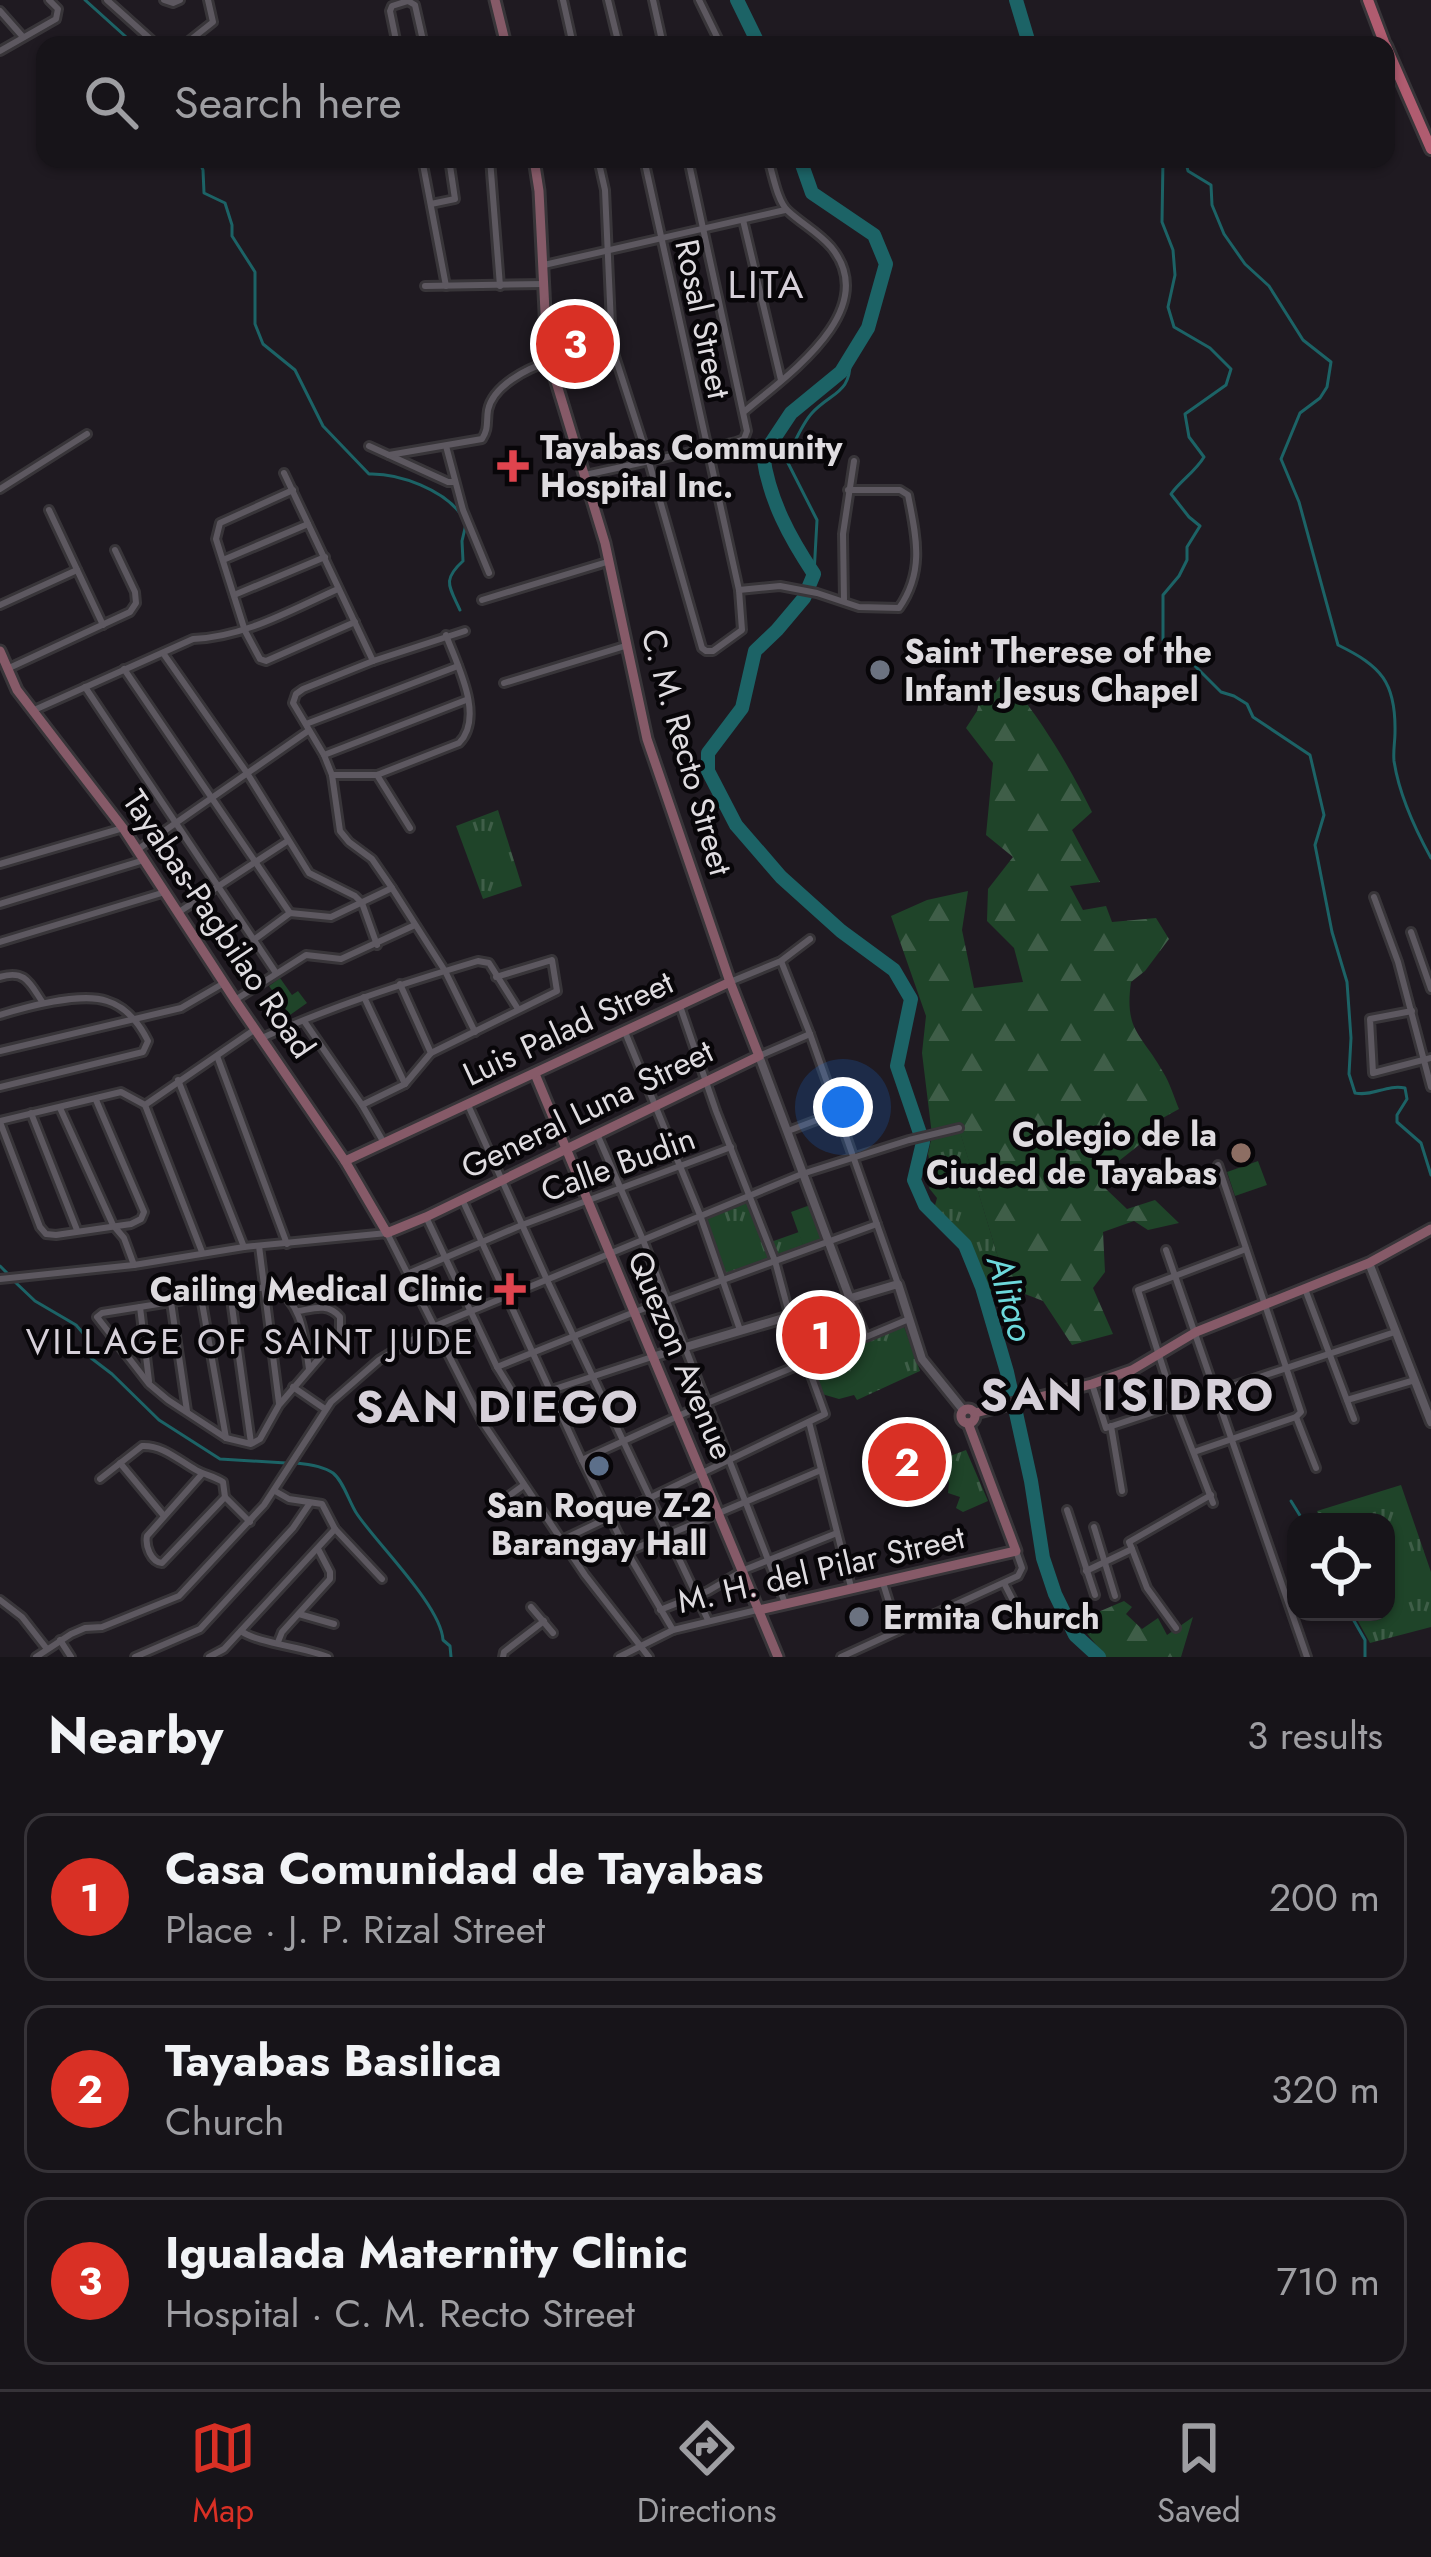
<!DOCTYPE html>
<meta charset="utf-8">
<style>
body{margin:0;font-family:Jost,sans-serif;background:#242126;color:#f1f3f6}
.controls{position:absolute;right:36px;bottom:36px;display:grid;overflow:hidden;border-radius:24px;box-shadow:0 3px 9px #0004}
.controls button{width:108px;height:108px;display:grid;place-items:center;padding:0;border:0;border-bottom:3px solid #363338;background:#171419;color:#f1f3f6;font:60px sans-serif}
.you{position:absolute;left:843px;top:1107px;width:42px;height:42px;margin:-30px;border:9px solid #fff;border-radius:50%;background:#1a73e8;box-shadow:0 0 0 18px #1a73e833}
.badge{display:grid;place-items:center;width:78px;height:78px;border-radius:50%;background:#d93025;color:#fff;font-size:39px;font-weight:700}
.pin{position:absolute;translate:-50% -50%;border:6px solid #fff;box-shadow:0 3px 12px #0006}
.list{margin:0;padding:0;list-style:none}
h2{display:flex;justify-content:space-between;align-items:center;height:156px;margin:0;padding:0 48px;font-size:51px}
h2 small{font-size:39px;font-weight:400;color:#9e9ea2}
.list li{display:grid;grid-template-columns:78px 1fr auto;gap:36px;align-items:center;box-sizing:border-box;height:168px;margin:0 24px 24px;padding:0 24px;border:3px solid #363338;border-radius:24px}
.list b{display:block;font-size:45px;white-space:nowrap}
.list p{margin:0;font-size:39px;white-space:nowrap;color:#9e9ea2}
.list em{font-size:39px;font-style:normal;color:#9e9ea2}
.icon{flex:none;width:66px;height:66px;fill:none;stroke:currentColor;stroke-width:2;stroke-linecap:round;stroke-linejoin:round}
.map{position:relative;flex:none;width:1431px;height:1657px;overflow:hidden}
.search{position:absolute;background:#171419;box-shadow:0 3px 9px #0004;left:36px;right:36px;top:36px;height:132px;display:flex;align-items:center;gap:30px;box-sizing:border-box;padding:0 42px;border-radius:24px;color:#9e9ea2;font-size:45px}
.sheet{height:732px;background:#171419}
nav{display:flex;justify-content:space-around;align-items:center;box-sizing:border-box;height:168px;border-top:3px solid #363338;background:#171419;font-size:33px;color:#9e9ea2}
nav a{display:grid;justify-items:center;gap:6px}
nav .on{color:#d93025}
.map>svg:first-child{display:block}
.grass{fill:url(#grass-tufts)}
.forest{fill:url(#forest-firs)}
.pitch{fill:#1f4429}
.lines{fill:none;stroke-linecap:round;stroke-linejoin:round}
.stream{stroke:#1c6366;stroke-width:3}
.river{stroke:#1c6366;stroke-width:14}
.minor-casing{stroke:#383539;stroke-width:12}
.tertiary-casing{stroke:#383539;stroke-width:14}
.secondary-casing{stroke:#383539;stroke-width:15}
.primary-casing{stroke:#383539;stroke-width:16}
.minor{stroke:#5d5860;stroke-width:6}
.tertiary{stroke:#5d5860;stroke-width:8}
.secondary{stroke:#865a68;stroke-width:9}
.primary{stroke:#b05c70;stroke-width:10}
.health-dot{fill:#e0444e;stroke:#080609;stroke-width:4.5}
.worship-dot{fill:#6b7280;stroke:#080609;stroke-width:4.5}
.education-dot{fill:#8d6e63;stroke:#080609;stroke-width:4.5}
.service-dot{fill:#5c6f8a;stroke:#080609;stroke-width:4.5}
.labels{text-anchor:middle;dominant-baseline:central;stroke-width:9;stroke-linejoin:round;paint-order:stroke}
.street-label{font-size:33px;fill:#dfdce0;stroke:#080609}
.poi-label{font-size:33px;font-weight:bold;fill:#dfdce0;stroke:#080609;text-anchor:start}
.water-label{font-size:36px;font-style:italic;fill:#6dd8db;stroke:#080609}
.neighbourhood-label{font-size:36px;letter-spacing:3px;fill:#d6d0d9;stroke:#080609}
.quarter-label{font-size:39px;letter-spacing:3px;fill:#d6d0d9;stroke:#080609}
.district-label{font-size:45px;font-weight:bold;letter-spacing:3px;fill:#d6d0d9;stroke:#080609}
</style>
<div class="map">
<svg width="1431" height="1657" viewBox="0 0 1431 1657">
<defs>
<pattern id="grass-tufts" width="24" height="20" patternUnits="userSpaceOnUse" patternTransform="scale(3)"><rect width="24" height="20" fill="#1f4429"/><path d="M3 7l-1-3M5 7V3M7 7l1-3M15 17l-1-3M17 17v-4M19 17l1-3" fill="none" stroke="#3f5e48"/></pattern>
<pattern id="forest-firs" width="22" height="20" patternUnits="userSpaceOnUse" patternTransform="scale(3)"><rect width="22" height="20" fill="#1f4429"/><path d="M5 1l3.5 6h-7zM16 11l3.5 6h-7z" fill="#3f5e48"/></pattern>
</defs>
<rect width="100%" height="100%" fill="#1f1a21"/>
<!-- grass -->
<g class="grass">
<polygon points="498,810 522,886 483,899 456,826"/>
<polygon points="959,1128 1007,1287 985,1295 965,1245 945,1225 940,1213 934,1209 937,1198 929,1188 933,1178 926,1169 930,1163 928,1154 932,1135"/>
<polygon points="751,1195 768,1243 799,1232 805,1250 723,1280 700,1215"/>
<polygon points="904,1326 920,1371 857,1400 854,1395 839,1399 822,1394 806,1358 833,1349 836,1353"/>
<polygon points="966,1450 988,1501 963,1512 956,1508 960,1497 948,1493 949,1482 945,1477 936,1477 932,1470 922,1470 921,1467"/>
<polygon points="1401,1485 1431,1572 1431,1627 1370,1643 1353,1612 1386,1612 1386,1522 1320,1522 1317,1511"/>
</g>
<!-- forest -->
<g class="forest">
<path d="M 1003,673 C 1040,718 1066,760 1092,812 L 1072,830 L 1100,882 L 1070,886 L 1083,910 L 1106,906 L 1112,922 L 1156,918 L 1169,939 L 1145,971 L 1131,982 C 1124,1032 1142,1034 1163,1072 C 1170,1083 1174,1097 1179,1109 L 1139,1131 L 1139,1145 L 1100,1176 L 1106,1189 L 1127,1209 L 1155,1200 L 1179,1223 L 1148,1230 L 1134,1221 L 1103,1232 L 1105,1272 L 1093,1288 L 1113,1334 L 1072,1345 L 1043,1301 L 1007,1287 L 959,1129 L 932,1135 L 922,1053 L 926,1016 L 891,916 L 927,900 L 968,891 L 962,930 L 974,988 L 1023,982 L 1014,948 L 987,921 L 988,889 L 1013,857 L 986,835 L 993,763 L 966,728 L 977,711 L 979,702 Z"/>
<polygon points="1124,1601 1132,1607 1126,1614 1142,1629 1158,1618 1167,1635 1193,1617 1181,1657 1106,1657 1077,1621"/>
</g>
<!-- pitch -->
<g class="pitch">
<polygon points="280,978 292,995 298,991 307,1003 290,1015 269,986"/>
<polygon points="1258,1161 1267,1185 1235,1196 1227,1172"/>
<polygon points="810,1205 823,1241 804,1248 791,1212"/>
</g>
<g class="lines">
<!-- stream -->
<g class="stream">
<polyline points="85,0 135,45"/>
<polyline points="1028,40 1031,45"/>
<path d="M 198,159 L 203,170 L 204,193 L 225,203 L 232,225 L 232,236 L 255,272 L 255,324 L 263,344 L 295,370 L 323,426 L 369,474 C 399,473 445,490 462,516"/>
<path d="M 1163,159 L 1162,222 L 1173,250 L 1175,275 L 1168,307 L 1174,327 L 1210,348 L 1231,369 L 1226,385 L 1185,414 L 1189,437 L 1204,457 C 1195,472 1181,480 1171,494 L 1189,517 L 1200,526 L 1187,547 L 1187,560 L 1179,576 L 1163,595 L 1163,640 L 1183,654 L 1221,692 L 1234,696 L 1247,704 L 1253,717 L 1310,755 L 1324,815 L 1315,845 L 1332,932 L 1347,982 L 1351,1038 L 1349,1074 L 1355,1093 C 1372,1097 1387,1084 1405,1088 L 1407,1099 L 1397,1115 L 1397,1122 L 1421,1143 L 1431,1175"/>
<path d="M 1185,159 L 1188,171 L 1211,185 L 1212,205 L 1224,234 L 1245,264 L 1269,286 L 1303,340 L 1331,362 L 1327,387 L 1320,398 L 1300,413 L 1281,459 L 1299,502 L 1338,645 C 1381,666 1396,682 1395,732 C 1395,742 1393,751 1394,761 C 1399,794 1415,829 1431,858"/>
<path d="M 814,574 L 817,520 L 786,459 C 794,445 801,425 812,413 C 831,392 852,394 850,358"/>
<path d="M 460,610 C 449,586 442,580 463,561 L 462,541 L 466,524"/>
<polyline points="0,1266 9,1275"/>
<polyline points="15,1282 35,1301 76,1325 89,1340 91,1358 112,1374 159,1420 220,1459 286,1463"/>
<path d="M 296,1463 C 307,1464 323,1466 333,1473 C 344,1482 349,1502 357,1514 C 378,1545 441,1606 443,1640 L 450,1646 L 451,1657"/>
<polyline points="1291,1501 1304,1522"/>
<polyline points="1349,1612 1365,1640 1365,1657"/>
</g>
<!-- river -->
<g class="river">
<polyline points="737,0 759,45"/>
<polyline points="1016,0 1028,40"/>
<path d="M 800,159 L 812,193 L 874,235 L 886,264 L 868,328 L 841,372 L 791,413 L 763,455 C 769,500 790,538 814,574 L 804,598 L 777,630 L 755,651 L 742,708 L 708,753 L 708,771 L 736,825 L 781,877 L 841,931 L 894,970 L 911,999 L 897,1066 L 923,1142 L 914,1180 L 925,1205 L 965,1245 L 982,1287 L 1007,1372 L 1031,1481 L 1043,1558 L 1055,1594 L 1075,1635 L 1099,1657"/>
</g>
<defs>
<g id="minor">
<polyline points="107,0 157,45"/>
<polyline points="164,0 173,3 180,0"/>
<polyline points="563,0 573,45"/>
<polyline points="608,0 619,45"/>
<polyline points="653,0 663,45"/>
<polyline points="699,0 721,45"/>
<polyline points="0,11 23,37"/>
<polyline points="184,45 213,22 208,0"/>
<polyline points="397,45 390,11 392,6 408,1 415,5 424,45"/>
<polyline points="0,51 56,19 58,9 49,0"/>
<polyline points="422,159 446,286"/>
<polyline points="490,159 500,286"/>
<polyline points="598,159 605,190 612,347 649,462 702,648 706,651 713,651 742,630 739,590 644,159"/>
<polyline points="431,204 455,199 449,159"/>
<polyline points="743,220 781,380"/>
<polyline points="544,265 785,210"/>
<polyline points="425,286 544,284"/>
<path d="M 745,411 C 786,376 883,310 831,247 C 818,232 802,224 788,211 C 777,201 773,174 768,159"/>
<polyline points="369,446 448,482 455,482"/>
<polyline points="446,446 463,510 489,573"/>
<path d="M 389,455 L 482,439 C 489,428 486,423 488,410 C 493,386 527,368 549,362"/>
<polyline points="284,473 373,661"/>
<polyline points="585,475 736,442 744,439 747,431 688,159"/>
<polyline points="0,489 87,434"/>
<polyline points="293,490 220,523 216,539 245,631 260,659 266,661 355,622"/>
<polyline points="49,510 103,625"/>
<polyline points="223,560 308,524"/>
<path d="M 739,590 L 780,586 L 817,593 L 859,607 L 899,608 C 925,571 916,536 908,495 L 900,490 L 848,490"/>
<polyline points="234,595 325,557"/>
<polyline points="482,600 607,562"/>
<polyline points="844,601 843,534 854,461"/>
<polyline points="0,605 77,570"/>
<polyline points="465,631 373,661 303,689 296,694 293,703 324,755 332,775 340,831 349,842 372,859 392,888 445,971 475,1032"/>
<polyline points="163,653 247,773 309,873 355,896 362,903 377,945"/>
<polyline points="7,669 130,612 136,603 135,592 115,550"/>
<polyline points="124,669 290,913"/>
<polyline points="504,683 625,646"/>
<polyline points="85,687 276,973"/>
<path d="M 32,711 L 193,639 C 245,637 291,610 338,589"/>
<polyline points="306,724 458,666"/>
<polyline points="324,755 466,700"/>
<path d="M 332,775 L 377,775 L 459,743 C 485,717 457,665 446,635"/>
<polyline points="377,775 410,828"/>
<polyline points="137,850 308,731"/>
<polyline points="0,864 123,828"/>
<polyline points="1374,897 1398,962 1431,1087"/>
<polyline points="0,904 144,860"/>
<polyline points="179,912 286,842"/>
<polyline points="1411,932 1431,989"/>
<polyline points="255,939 290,913 331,917 392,888"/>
<polyline points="0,942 165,892"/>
<polyline points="781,961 810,1034 898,1284"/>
<path d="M 0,977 C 26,969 30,984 43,1003"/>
<polyline points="730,982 781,961 810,939"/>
<polyline points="364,997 405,1084"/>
<polyline points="235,1000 306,955 341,959 415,925"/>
<polyline points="1412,1011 1370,1019 1373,1073 1431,1058"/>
<path d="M 0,1015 C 26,1007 81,992 107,1001 C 127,1007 139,1023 148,1041 L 143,1052 L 0,1087"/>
<polyline points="304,1021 362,1105 384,1143"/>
<polyline points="625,1032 700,1215 740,1330"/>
<path d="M 262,1038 C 332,1006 405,983 478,961 L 489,963 L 518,1009"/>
<polyline points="0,1051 181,1008 224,983"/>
<polyline points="431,1053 557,991 552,960 496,977"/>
<polyline points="217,1056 287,1244"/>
<polyline points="759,1056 810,1034"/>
<polyline points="178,1080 244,1247"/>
<polyline points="145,1105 202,1252"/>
<polyline points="362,1105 405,1084 431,1053 400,984"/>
<polyline points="468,1105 547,1280 708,1620"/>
<polyline points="60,1108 113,1225 124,1238 134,1265"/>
<polyline points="31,1113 77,1230"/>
<polyline points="0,1121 121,1092 145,1105 254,1030"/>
<polyline points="0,1122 40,1227 46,1234 56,1235 131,1224 141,1219 144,1212 96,1100"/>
<polyline points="788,1131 838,1112"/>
<polyline points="597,1134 643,1240 785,1603"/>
<polyline points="462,1199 582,1460 627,1552 673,1630"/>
<polyline points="426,1217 497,1367 518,1401 652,1357"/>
<polyline points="259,1246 279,1403"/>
<polyline points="1166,1250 1307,1657"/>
<polyline points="407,1274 522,1225 731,1147"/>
<polyline points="0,1279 134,1265 244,1247 387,1233 483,1423 585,1575 649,1657"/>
<polyline points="1305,1289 1354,1419"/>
<polyline points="230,1292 251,1443"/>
<polyline points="201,1297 226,1438"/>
<polyline points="850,1299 866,1337 909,1319"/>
<polyline points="171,1302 187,1411"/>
<polyline points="140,1307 149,1381"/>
<path d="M 299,1311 C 315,1308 328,1303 340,1317 L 340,1334 L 279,1405 L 260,1439 L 251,1444 L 226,1438 L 168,1400 L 149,1384 L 97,1317 L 102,1313 L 272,1286 C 304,1304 304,1336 309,1369"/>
<polyline points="497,1367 632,1313 877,1224"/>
<polyline points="1092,1384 1106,1428 1395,1332"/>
<polyline points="293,1387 325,1409"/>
<polyline points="1347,1400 1415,1380"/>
<polyline points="1296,1417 1316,1468"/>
<polyline points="809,1422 851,1587"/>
<polyline points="1111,1426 1122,1491"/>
<polyline points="1194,1452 1296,1417 1301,1412 1218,1165"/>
<polyline points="582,1460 707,1403 804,1363"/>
<polyline points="120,1463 164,1516"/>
<path d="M 100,1479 L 142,1446 C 163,1445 178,1460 196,1470 C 205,1475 214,1476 223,1482 L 225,1497 L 162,1563 C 151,1562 145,1546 147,1536 L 202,1474"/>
<polyline points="275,1491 289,1499 322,1504 335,1529 382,1579"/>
<polyline points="225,1497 250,1522"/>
<polyline points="506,1498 524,1485"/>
<polyline points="1213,1503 1175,1405 1138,1290 1246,1249"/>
<polyline points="1067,1510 1095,1595"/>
<polyline points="1094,1527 1115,1596"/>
<polyline points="562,1540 825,1414 790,1317 775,1261 716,1111 680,1006"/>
<polyline points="1132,1549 1147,1588 1176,1628"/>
<polyline points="627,1552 821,1470"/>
<polyline points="1086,1571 1132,1549 1129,1542 1211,1495"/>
<polyline points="883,1583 898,1631"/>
<polyline points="1004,1583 1027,1628"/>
<polyline points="0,1600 22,1617 47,1649"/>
<polyline points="531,1607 553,1633"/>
<polyline points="660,1610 708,1591 744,1570 837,1533"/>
<polyline points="299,1614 334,1624"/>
<path d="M 241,1631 C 257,1643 304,1647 328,1657"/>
<polyline points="60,1640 71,1657"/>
<polyline points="278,1642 282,1632 330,1579 330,1572 318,1549"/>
<polyline points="36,1657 71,1634 85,1628 102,1627 179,1596 264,1505 331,1402 379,1360 435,1326 802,1174 909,1140 959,1128"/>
<polyline points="135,1657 200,1629 293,1528 310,1503"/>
<polyline points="209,1657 224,1649 335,1529"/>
<polyline points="503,1657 504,1652 544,1621"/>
<polyline points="619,1657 673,1630 757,1610"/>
<polyline points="841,1657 1018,1576 1022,1568 1016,1551"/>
</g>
<g id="tertiary">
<polyline points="759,1056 850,1299"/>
<polyline points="1369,1263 1431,1422"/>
<polyline points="652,1357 898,1284 922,1359 964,1411"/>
</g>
<g id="secondary">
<polyline points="495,0 506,45"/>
<polyline points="0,651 17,690 123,828 235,1000 345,1161 387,1233 426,1217 759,1056 730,982 647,739 605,543 547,352 539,191 534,159"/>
<path d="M 535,1074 C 615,1269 698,1462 778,1657"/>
<polyline points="345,1161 730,982"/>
<circle cx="968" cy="1416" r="7"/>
<polyline points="975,1413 1092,1384 1132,1370 1196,1332 1369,1263 1431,1229"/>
<polyline points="759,1610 1016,1551 968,1423"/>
</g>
<g id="primary">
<polyline points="1368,0 1385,45"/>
<polyline points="1386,46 1431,149"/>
</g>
</defs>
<!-- minor casing -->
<use href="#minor" class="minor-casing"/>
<!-- tertiary casing -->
<use href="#tertiary" class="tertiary-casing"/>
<!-- secondary casing -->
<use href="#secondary" class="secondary-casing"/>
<!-- primary casing -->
<use href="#primary" class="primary-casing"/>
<!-- minor -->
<use href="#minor" class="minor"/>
<!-- tertiary -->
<use href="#tertiary" class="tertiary"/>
<!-- secondary -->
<use href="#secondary" class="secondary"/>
<!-- primary -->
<use href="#primary" class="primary"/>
</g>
<!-- markers -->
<g class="health-dot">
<path d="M507 448h12v12h12v12h-12v12h-12v-12h-12v-12h12z"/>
<path d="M504 1271h12v12h12v12h-12v12h-12v-12h-12v-12h12z"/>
</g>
<g class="worship-dot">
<circle cx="880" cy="670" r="12"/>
<circle cx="859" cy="1617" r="12"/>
</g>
<circle class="education-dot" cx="1241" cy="1153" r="12"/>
<circle class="service-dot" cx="599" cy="1466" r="12"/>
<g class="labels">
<!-- street labels -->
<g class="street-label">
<text transform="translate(703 319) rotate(78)">Rosal Street</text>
<text transform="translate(687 752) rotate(74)">C. M. Recto Street</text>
<text transform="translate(219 924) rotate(56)">Tayabas-Pagbilao Road</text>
<text transform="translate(568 1028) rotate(-25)">Luis Palad Street</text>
<text transform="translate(587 1109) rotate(-26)">General Luna Street</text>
<text transform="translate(618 1164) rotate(-20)">Calle Budin</text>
<text transform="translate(681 1355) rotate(67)">Quezon Avenue</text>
<text transform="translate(821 1569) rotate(-13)">M. H. del Pilar Street</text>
</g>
<!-- poi labels -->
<g class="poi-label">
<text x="540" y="447">Tayabas Community<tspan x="540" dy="38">Hospital Inc.</tspan></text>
<text x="904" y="651">Saint Therese of the<tspan x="904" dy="38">Infant Jesus Chapel</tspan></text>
<text x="1217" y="1134" text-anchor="end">Colegio de la<tspan x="1217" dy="38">Ciuded de Tayabas</tspan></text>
<text x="483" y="1289" text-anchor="end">Cailing Medical Clinic</text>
<text x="599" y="1505" text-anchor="middle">San Roque Z-2<tspan x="599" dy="38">Barangay Hall</tspan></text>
<text x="883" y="1617">Ermita Church</text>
</g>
<!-- water labels -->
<g class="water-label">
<text transform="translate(1011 1298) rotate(74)">Alitao</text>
</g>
<!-- neighbourhood labels -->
<g class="neighbourhood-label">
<text x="251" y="1341">VILLAGE OF SAINT JUDE</text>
</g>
<!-- quarter labels -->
<g class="quarter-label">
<text x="767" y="284">LITA</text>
</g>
<!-- district labels -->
<g class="district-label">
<text x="1128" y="1394">SAN ISIDRO</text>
<text x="498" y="1406">SAN DIEGO</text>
</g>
</g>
</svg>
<div class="controls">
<button><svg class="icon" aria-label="locate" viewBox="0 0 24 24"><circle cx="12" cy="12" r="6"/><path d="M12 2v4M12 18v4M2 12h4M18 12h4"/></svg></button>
</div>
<div class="you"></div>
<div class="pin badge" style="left:821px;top:1335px">1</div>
<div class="pin badge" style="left:907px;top:1462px">2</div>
<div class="pin badge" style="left:575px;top:344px">3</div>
<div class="search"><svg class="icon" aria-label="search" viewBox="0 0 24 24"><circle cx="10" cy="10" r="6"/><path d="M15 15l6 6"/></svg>Search here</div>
</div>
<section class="sheet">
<h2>Nearby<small>3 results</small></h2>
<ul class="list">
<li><span class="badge">1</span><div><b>Casa Comunidad de Tayabas</b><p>Place · J. P. Rizal Street</p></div><em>200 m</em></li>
<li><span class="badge">2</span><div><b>Tayabas Basilica</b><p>Church</p></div><em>320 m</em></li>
<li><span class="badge">3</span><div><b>Igualada Maternity Clinic</b><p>Hospital · C. M. Recto Street</p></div><em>710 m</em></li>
</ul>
</section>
<nav>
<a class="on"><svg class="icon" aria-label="map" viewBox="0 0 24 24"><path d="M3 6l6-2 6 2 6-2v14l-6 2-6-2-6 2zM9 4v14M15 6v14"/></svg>Map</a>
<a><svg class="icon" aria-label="directions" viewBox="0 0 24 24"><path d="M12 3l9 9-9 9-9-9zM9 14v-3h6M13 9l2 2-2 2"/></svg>Directions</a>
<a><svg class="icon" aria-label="saved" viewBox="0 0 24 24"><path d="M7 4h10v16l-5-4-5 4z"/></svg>Saved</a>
</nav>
